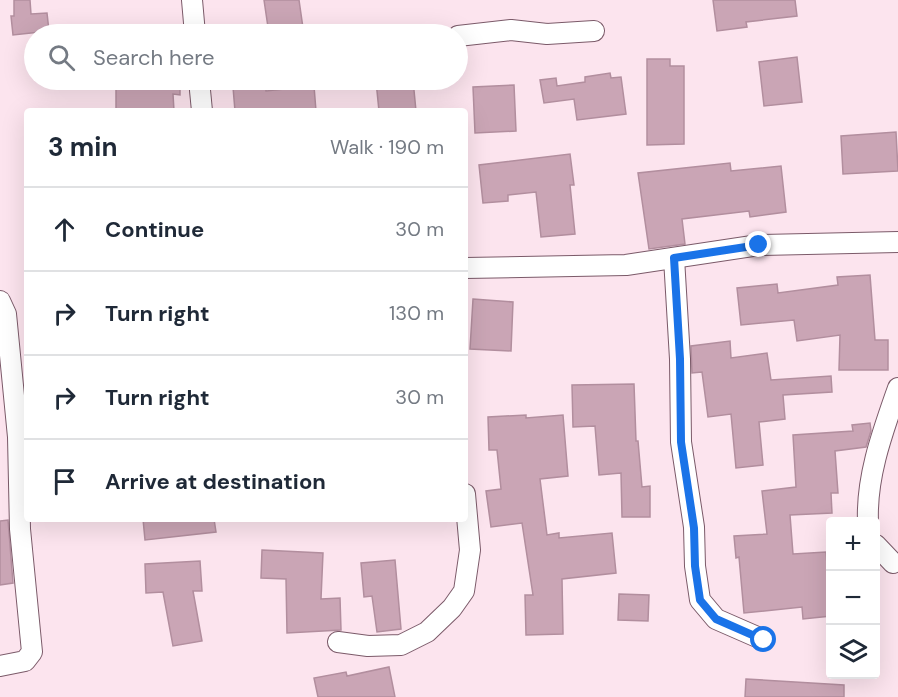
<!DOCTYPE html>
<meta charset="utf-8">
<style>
body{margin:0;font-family:"DM Sans",sans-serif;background:#f6f6f7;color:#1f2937}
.controls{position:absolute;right:18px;bottom:18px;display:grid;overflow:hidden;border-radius:6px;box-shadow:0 6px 24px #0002}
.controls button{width:54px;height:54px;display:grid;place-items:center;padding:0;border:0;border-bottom:2px solid #e0e1e3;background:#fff;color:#1f2937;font:30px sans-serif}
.stop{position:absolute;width:18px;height:18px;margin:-14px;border:4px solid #1a73e8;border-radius:50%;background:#fff}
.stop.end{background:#1a73e8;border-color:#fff;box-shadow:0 2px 6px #0008}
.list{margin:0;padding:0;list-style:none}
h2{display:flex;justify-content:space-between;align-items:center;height:78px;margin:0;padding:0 24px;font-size:26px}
h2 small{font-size:20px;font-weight:400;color:#747a83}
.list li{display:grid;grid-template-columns:39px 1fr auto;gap:18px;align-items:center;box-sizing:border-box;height:84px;padding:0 24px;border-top:2px solid #e0e1e3}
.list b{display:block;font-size:22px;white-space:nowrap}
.list em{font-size:20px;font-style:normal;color:#747a83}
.icon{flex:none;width:33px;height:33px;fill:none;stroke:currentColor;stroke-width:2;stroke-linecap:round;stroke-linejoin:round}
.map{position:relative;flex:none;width:898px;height:697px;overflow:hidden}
.search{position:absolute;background:#fff;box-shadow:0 6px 24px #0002;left:24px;top:24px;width:444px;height:66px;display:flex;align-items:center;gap:15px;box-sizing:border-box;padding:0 21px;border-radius:33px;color:#747a83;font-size:22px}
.panel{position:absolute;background:#fff;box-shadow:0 6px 24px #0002;left:24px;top:108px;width:444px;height:414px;border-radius:6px}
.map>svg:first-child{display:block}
.building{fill:#caa5b5;stroke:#b28e9e;stroke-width:1.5}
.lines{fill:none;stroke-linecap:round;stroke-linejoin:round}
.minor-casing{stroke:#7b5a69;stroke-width:22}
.minor{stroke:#fff;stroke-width:20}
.route{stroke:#1a73e8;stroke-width:8}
</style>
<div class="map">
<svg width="898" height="697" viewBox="0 0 898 697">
<rect width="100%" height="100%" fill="#fce4ee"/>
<!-- building -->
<g class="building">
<polygon points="14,0 30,0 31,14 47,13 49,31 13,35 11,16 14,16"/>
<polygon points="264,0 299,0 303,28 269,34"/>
<polygon points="713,0 795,0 797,16 746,22 747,27 717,31"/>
<polygon points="797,57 802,102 764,106 759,62"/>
<polygon points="647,59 670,59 670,66 684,66 684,144 647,145"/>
<polygon points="610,73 611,78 621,77 626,114 577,120 574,99 544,103 540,80 556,78 557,86 585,82 585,77"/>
<polygon points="116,80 180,80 180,95 173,94 174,111 116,111"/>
<polygon points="380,80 413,80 416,111 379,111 376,81"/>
<polygon points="265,84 266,91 314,86 316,111 235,111 233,87"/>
<polygon points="514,85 516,131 475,133 473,87"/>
<polygon points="896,132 898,171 843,174 841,136"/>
<polygon points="570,154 574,185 570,185 575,234 541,237 536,192 508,195 508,201 483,203 479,165"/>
<polygon points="730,163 731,171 781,166 786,212 750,217 749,211 682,219 685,244 649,249 638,173"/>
<polygon points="870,275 875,340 888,340 888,370 839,370 840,335 797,341 794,320 741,325 737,288 777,284 778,293 838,285 837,277"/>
<polygon points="473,299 513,302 511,351 470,349"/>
<polygon points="730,341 731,358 767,353 771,380 831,376 832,392 783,395 785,419 759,422 763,465 736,468 731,414 708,417 702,372 692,373 691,346"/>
<polygon points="634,384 636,441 638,441 642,487 650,486 650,517 622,517 621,473 599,475 595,426 573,427 572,385"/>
<polygon points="526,415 526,418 563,415 568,476 540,479 547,535 559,533 559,538 612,533 616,573 562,579 563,634 526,635 525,595 533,595 522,523 491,527 486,491 501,489 497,450 489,450 488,417"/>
<polygon points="870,423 871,431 866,447 835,451 838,493 831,493 832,513 790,515 793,554 826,552 831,616 803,619 802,607 744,613 739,557 736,558 734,536 767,534 762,491 796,487 793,435 853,431 852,425"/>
<polygon points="143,519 214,519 216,532 145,540"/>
<polygon points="8,520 13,583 0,585 0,521"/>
<polygon points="262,550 323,553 321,599 340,598 341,630 287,633 286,579 261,578"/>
<polygon points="395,560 401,629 377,632 372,596 364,597 361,563"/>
<polygon points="200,561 202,591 193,591 202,641 173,646 163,592 146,593 145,564"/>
<polygon points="619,594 649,595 648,621 618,620"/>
<polygon points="389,667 395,697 318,697 314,678 346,672 347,676"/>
<polygon points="746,679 844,685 844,697 745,697"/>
</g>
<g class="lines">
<defs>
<g id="minor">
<polyline points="192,0 195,34"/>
<polyline points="458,36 511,30 547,34 594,31"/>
<polyline points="199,80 202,111"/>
<polyline points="674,258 680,359 681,442 694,527 695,566 700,600 716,619 764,640"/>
<polyline points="465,268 626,265 759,245 898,242"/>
<polyline points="0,301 6,314 18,437 20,529 32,652 25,661 0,666"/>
<path d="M 868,522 C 866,476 883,431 898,388"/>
<polyline points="876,545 893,563"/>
<polyline points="338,642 368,646 401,645 427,632 452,608 464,591 470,550 465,494"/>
</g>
</defs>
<!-- minor casing -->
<use href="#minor" class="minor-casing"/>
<!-- minor -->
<use href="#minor" class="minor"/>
</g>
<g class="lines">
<!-- route -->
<polyline class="route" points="759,245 674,258 680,359 681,442 694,528 695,566 700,600 716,619 764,640"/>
</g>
</svg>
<div class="controls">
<button>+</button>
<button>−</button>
<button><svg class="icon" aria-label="layers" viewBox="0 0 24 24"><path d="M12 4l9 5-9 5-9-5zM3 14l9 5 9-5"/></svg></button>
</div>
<div class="stop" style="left:764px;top:640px"></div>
<div class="stop end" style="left:759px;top:245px"></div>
<div class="search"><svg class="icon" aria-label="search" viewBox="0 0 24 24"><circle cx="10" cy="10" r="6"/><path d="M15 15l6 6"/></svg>Search here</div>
<section class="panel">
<h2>3 min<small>Walk · 190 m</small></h2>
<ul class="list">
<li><svg class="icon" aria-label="ahead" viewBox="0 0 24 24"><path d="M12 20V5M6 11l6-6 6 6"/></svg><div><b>Continue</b></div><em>30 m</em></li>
<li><svg class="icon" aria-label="right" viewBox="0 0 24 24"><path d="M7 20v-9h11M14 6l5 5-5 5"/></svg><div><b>Turn right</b></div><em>130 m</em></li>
<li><svg class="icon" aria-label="right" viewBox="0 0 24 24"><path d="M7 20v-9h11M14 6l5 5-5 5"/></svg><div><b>Turn right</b></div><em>30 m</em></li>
<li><svg class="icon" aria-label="arrive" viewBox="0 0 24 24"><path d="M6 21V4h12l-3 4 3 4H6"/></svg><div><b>Arrive at destination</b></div></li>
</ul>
</section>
</div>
